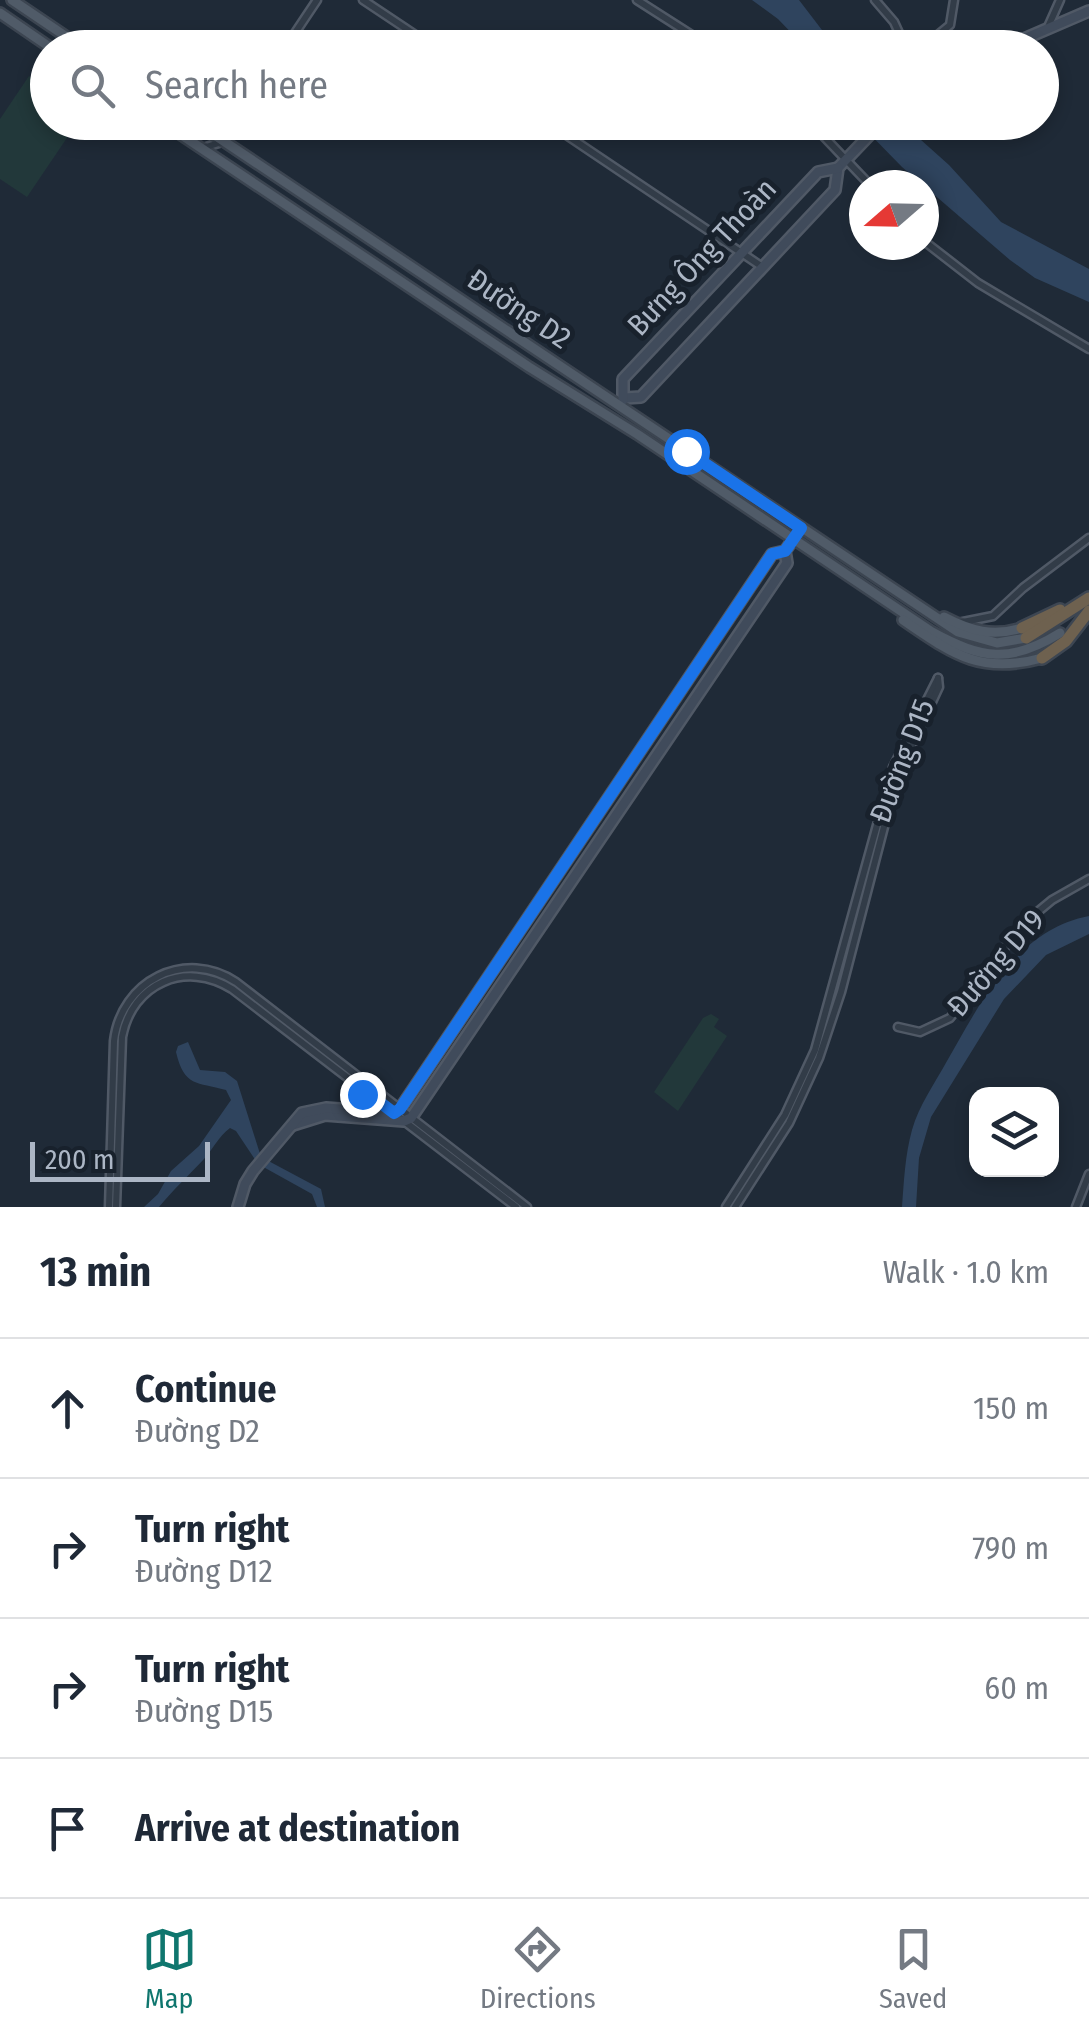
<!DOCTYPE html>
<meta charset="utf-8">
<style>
body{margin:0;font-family:"Fira Sans Condensed",sans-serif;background:#f2f2f3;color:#1f2937}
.controls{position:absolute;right:30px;bottom:30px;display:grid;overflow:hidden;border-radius:20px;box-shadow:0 5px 15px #0003}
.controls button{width:90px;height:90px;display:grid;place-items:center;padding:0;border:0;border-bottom:2px solid #e0e1e3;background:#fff;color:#1f2937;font:50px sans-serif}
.compass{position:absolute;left:849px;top:170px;width:90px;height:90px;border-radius:50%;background:#fff;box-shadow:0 5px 15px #0003;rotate:250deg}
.scale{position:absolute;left:30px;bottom:25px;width:180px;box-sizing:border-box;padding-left:10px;border:5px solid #acb6c5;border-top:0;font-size:28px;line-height:35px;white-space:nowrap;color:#acb6c5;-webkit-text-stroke:8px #18212c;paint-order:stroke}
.stop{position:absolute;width:30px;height:30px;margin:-22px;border:8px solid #1a73e8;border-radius:50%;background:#fff}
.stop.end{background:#1a73e8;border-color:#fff;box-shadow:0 2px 10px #0008}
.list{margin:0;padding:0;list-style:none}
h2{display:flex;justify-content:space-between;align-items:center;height:130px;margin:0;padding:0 40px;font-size:42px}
h2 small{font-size:32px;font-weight:400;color:#747a83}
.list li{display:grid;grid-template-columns:65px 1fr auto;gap:30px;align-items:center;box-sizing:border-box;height:140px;padding:0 40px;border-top:2px solid #e0e1e3}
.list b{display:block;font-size:38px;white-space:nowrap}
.list p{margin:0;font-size:32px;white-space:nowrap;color:#747a83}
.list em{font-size:32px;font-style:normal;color:#747a83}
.icon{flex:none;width:55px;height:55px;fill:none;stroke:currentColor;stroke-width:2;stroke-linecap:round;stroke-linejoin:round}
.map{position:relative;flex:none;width:1089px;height:1207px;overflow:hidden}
.search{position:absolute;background:#fff;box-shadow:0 5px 15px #0003;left:30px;right:30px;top:30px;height:110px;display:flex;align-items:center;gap:25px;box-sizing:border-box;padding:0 35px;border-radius:55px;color:#747a83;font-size:38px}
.sheet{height:690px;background:#fff}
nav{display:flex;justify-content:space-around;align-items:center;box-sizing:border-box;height:140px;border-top:2px solid #e0e1e3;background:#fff;font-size:28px;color:#747a83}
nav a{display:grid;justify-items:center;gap:5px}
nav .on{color:#0f766e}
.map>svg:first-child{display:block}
.green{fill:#22383a}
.water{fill:#2f445e}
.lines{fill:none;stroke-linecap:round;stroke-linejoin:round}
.street-casing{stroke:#505966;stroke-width:11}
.secondary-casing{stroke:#505966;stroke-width:14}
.primary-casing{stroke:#3c4551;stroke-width:14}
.highway-casing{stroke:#3d4652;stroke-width:16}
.street{stroke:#323c48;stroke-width:6}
.secondary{stroke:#404b5b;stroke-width:9}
.primary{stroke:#505b68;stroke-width:9}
.highway{stroke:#6e614f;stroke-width:11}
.route{stroke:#1a73e8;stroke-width:12}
.labels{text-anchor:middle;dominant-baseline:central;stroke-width:10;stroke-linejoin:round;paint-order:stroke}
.street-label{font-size:30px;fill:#acb6c5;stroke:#18212c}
</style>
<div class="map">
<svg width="1089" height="1207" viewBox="0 0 1089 1207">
<rect width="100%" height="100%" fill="#1f2a37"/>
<!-- green -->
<g class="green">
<polygon points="29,76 47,89 48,122 77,123 27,197 0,179 0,119"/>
<polygon points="711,1014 719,1019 714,1027 727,1036 678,1111 654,1092 703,1018"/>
</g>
<!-- water -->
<g class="water">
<polygon points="752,0 799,0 835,47 805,47 778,19"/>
<polygon points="859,123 902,123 949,165 1001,222 1089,269 1089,302 1035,278 1010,260 902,167"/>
<path d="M 1089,916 L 1089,934 L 1046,955 L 1004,999 L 931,1117 L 919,1158 L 916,1207 L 902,1207 C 904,1181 905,1155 912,1130 C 919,1105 935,1083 947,1061 C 981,1002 1016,930 1089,916 Z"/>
<path d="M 188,1042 L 200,1070 L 225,1072 L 237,1081 L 261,1157 L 321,1189 L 325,1207 L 317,1207 L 312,1194 L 258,1164 L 236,1131 L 230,1128 C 218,1137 213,1149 204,1159 C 188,1176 173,1190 159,1207 L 144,1207 L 158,1194 L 171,1171 L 199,1146 L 231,1100 L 226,1090 C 197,1082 184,1087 176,1052 L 178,1046 Z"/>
</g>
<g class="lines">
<defs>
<g id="street">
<polyline points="363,0 435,48"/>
<polyline points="637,0 712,48"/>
<polyline points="875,0 894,22 906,48"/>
<polyline points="1048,27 1060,0"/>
<polyline points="285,48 317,0"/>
<polyline points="932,48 928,43 950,25 954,0"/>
<polyline points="547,122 761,266"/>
<polyline points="810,122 870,185"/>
<polyline points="203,148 222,142 235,122"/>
<polyline points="924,241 978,283 1089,349"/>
<polyline points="958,623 993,616 1023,588 1089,538"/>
<polyline points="898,1027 920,1032 950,1018 1023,924 1052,900 1089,879"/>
<path d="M 109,1207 L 114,1041 C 121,981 185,948 236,982 L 527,1207"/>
<path d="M 116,1207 L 122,1037 C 132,983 186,960 232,989 L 516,1207"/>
<polyline points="726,1207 785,1115 815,1050 893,767 938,678"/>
<polyline points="735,1207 789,1123 819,1058 841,992 897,777 939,687 938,678"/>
<polyline points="1076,1207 1089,1174"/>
</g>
<g id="secondary">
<polyline points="1003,48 1089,11"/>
<polyline points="625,398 641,397 835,190 838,168 882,122"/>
<polyline points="623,400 623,379 818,172 838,168"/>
<polyline points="353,1109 362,1100 360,1087"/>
<polyline points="293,1125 325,1115 404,1121 411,1118 787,563 785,551 792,541"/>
<polyline points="238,1207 245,1184 253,1171 302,1113 326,1108 394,1113 400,1109 772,554 785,551"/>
</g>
<g id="primary">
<polyline points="12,0 83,48"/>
<polyline points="0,13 51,48"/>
<path d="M 162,122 L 529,367 L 637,434 L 932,632 C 982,659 1010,664 1060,633"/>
<polyline points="195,122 958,632 997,643 1026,638"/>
<path d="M 944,617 C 971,631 993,637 1022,628"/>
<path d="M 903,620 C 953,654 980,675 1042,658"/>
</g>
<g id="highway">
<polyline points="1022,628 1060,610"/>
<polyline points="1026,638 1089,598"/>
<polyline points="1042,658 1066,641 1089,611"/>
</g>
</defs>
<!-- street casing -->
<use href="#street" class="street-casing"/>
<!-- secondary casing -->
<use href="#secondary" class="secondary-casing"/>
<!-- primary casing -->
<use href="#primary" class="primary-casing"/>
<!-- highway casing -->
<use href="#highway" class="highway-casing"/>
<!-- street -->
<use href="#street" class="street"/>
<!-- secondary -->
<use href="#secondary" class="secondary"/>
<!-- primary -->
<use href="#primary" class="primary"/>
<!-- highway -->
<use href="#highway" class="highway"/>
</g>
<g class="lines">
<!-- route -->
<polyline class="route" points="362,1094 360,1087 394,1113 400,1109 772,554 785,551 801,528 686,451"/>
</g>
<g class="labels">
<!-- street labels -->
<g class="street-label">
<text transform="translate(702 257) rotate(-47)">Bưng Ông Thoàn</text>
<text transform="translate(519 309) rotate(34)">Đường D2</text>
<text transform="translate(902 761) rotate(-69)">Đường D15</text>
<text transform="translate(996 963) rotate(-49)">Đường D19</text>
</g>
</g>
</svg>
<div class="controls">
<button><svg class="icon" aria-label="layers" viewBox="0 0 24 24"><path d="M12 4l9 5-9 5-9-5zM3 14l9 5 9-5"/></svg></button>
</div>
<svg class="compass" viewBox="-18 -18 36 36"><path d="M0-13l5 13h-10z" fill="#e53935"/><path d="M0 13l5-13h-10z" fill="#747a83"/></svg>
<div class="scale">200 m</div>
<div class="stop" style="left:686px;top:451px"></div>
<div class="stop end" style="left:362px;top:1094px"></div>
<div class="search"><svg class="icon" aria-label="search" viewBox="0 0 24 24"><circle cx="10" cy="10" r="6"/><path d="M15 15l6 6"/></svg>Search here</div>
</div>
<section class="sheet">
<h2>13 min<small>Walk · 1.0 km</small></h2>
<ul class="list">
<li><svg class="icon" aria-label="ahead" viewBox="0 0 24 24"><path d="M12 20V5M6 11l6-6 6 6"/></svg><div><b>Continue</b><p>Đường D2</p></div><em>150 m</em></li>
<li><svg class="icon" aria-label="right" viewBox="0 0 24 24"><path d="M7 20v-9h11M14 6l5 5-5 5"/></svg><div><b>Turn right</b><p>Đường D12</p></div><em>790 m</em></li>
<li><svg class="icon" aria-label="right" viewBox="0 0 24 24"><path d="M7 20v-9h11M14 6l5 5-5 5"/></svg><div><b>Turn right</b><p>Đường D15</p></div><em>60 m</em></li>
<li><svg class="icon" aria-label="arrive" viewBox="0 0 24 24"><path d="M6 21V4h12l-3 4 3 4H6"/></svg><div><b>Arrive at destination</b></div></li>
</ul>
</section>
<nav>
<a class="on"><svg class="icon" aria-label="map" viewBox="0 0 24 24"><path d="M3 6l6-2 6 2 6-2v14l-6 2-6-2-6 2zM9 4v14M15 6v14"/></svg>Map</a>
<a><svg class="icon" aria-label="directions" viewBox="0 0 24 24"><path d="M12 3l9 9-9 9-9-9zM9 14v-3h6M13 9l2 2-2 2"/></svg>Directions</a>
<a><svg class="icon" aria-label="saved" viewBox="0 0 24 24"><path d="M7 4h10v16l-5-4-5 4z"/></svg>Saved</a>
</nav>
